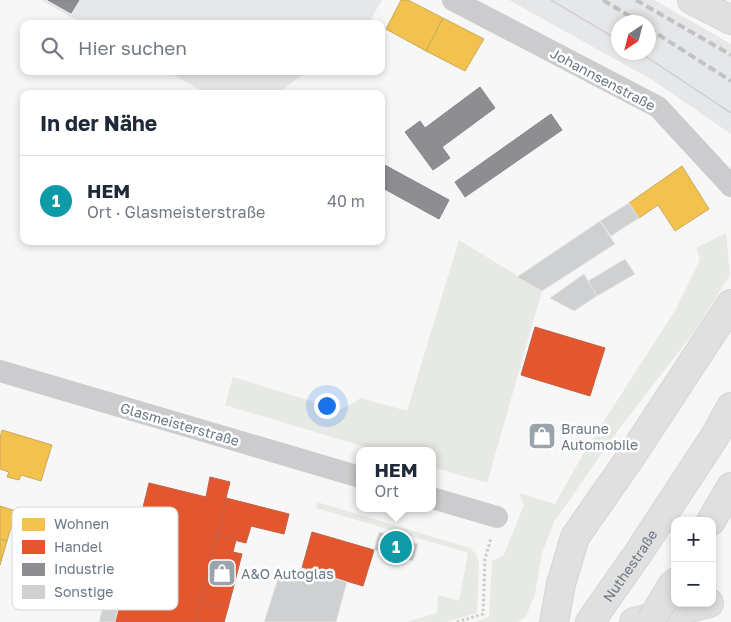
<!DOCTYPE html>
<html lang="de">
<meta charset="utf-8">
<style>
body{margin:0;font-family:"Golos Text",sans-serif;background:#f2f2f3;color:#1f2937}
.controls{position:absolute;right:15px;bottom:15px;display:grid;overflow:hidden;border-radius:10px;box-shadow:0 2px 8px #0003}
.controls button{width:45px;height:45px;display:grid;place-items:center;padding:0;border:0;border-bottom:1px solid #e0e1e3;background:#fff;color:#1f2937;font:25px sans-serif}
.compass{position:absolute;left:611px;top:15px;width:45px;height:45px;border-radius:50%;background:#fff;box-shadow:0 2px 8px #0003;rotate:215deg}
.you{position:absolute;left:326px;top:405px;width:18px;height:18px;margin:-12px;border:4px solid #fff;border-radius:50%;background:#1a73e8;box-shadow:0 0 0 8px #1a73e833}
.badge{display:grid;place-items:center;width:32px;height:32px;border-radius:50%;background:#b45309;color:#fff;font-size:16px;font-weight:700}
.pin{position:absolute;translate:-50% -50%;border:2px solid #fff;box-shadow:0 1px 5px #0006}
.popup{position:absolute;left:356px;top:447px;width:80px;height:65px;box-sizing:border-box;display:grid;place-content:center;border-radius:10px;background:#fff;filter:drop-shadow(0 1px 4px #0005);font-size:16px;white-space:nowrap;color:#747a83}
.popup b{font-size:19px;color:#1f2937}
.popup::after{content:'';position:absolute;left:50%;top:100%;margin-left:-10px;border:10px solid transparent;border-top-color:#fff}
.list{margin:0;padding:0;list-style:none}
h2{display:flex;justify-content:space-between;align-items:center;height:65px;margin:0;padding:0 20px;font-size:21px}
h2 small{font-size:16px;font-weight:400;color:#747a83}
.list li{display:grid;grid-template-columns:32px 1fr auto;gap:15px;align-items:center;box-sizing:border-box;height:90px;padding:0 20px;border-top:1px solid #e0e1e3}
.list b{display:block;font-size:19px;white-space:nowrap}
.list p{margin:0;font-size:16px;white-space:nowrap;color:#747a83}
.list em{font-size:16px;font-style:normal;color:#747a83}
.icon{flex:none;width:28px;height:28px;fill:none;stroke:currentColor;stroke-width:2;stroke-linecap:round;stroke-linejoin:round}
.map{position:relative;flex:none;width:731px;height:622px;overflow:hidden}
.search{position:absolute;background:#fff;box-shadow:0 2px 8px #0003;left:20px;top:20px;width:365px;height:55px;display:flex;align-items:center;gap:12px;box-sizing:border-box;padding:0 18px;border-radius:10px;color:#747a83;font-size:19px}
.panel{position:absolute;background:#fff;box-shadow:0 2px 8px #0003;left:20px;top:90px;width:365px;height:155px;border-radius:10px}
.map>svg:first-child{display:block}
.built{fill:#e6e7e8;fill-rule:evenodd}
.green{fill:#e6e9e4}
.homes{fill:#f2c14e;stroke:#c9ab5e}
.shops{fill:#e4572e;stroke:#bf6148}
.industry{fill:#8d8d92;stroke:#82868e}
.building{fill:#cfd0d1;stroke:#e6e6e6}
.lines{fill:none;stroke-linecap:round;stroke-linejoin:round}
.secondary-casing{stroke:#d4d5d5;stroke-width:30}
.primary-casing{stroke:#d4d5d6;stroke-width:30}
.highway-casing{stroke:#d4d4d5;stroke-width:30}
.path{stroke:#cacbcc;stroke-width:3;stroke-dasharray:2.5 2.5;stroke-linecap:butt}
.street{stroke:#ccccce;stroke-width:22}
.secondary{stroke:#e0e0e1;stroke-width:28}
.primary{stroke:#e0e0e1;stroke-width:28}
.highway{stroke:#e0e0e1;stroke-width:28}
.tram{stroke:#c1c2c4;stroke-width:1}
.rail{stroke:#c1c2c4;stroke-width:4;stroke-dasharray:8 4;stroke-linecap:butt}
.highway-bridge-casing{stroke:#d4d4d5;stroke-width:30;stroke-linecap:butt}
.highway-bridge{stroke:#e0e0e1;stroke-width:28}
.labels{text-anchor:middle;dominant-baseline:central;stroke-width:5;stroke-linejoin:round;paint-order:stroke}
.street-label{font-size:14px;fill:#6a7784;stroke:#fff}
.poi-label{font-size:14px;fill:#6a7784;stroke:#fff;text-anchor:start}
.key{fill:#fff;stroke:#d2d6da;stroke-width:1}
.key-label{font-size:14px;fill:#6a7784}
</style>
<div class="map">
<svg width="731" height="622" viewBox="0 0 731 622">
<rect width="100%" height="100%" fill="#f7f7f7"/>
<!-- built -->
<g class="built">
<polygon points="41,0 382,0 368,24 83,24"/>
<path d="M 509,0 L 654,0 L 731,44 L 731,134 L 654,81 ZM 618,22 L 648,22 L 648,52 L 618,52 Z"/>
<polygon points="167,71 307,71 277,94 207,94"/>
</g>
<!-- green -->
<g class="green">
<polygon points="726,233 730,275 695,331 619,429 554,522 542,553 535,594 526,616 518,622 475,622 489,617 492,561 504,555 524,505 519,493 555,504 586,449 676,309 700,259 696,248"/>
<polygon points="459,240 542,291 487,483 432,467 432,451 379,451 225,405 233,377 340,410 361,398 407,411"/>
<polygon points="317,502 470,548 476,554 479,563 477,613 447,622 407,622 437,613 438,595 459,601 468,553 316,508"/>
</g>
<!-- homes -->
<g class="homes">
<polygon points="401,0 408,0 443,18 426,51 386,29"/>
<polygon points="443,18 484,39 465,71 426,51"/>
<polygon points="682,166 709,209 675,231 658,205 639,218 629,203"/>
<polygon points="2,430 52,445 41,481 21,475 19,480 7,477 9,472 0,469 0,438"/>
<polygon points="0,506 16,511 7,541 0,539"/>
<polygon points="0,539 7,541 0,565"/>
</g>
<!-- shops -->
<g class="shops">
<polygon points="535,327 605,348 590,396 521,375"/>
<polygon points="210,477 230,482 195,622 115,622 149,483 206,497"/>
<polygon points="226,498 289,514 284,534 251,526 246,543 217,536"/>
<polygon points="312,532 374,550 363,586 302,568"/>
<polygon points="217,536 236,540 233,552 242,554 228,608 200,601"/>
<polygon points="200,601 228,608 224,622 195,622"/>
</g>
<!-- industry -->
<g class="industry">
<polygon points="48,0 79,0 71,13"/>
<polygon points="480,87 495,108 442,147 450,158 433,170 405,132 420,121 425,128"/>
<polygon points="551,114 562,130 465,197 455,182"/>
<polygon points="381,163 449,200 439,219 381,187"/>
</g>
<!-- building -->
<g class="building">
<polygon points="629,203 639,218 611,236 600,221"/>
<polygon points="600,221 615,244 542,291 517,277"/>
<polygon points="625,259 635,274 597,296 588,281"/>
<polygon points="584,274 597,296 574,311 550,298"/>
<polygon points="379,532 418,544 413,561 374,550"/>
<polygon points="302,568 347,582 336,622 264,622 279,575"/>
<polygon points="107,590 122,593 115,622 99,622"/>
</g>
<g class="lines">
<defs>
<polyline id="secondary" points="692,0 731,20"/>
<polyline id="primary" points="634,622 709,603"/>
<g id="highway">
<polyline points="711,521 731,487"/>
<polyline points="554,622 561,584 575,537 630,458 731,304"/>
<path id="s1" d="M 590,622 L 639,552 L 715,436 L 731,407"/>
</g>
</defs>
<!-- secondary casing -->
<use href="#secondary" class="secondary-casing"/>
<!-- primary casing -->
<use href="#primary" class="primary-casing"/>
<!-- highway casing -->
<use href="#highway" class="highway-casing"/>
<!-- path -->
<polyline class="path" points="457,622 483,614 485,559 491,538"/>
<!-- street -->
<g class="street">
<polyline points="453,0 658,107 731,186"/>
<polyline points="0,371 360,477"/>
<polyline points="432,498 497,517"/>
</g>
<!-- secondary -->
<use href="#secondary" class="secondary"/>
<!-- primary -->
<use href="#primary" class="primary"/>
<!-- highway -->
<use href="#highway" class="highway"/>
<!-- tram -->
<g class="tram">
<polyline points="551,0 618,40"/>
<polyline points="639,52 731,113"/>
</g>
<!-- rail -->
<g class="rail">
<polyline points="603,0 639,22"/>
<polyline points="636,0 731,55"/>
<polyline points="648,28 731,81"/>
</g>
<defs>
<polyline id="highway-bridge" points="650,622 675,581"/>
</defs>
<!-- highway-bridge casing -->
<use href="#highway-bridge" class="highway-bridge-casing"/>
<!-- highway-bridge -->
<use href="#highway-bridge" class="highway-bridge"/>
</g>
<!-- icons -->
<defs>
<symbol id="shop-square" viewBox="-11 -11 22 22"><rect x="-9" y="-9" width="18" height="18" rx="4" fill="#9ba4ac" stroke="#fff"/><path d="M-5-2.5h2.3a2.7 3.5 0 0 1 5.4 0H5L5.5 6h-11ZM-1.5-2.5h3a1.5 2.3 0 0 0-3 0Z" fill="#fff"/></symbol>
</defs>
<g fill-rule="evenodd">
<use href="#shop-square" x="526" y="420" width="32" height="32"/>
<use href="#shop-square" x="206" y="557" width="32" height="32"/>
</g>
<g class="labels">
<!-- street labels -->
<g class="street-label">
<text transform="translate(603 79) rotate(28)">Johannsenstraße</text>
<text transform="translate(180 424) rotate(16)">Glasmeisterstraße</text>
<text stroke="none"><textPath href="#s1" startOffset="69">Nuthestraße</textPath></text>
</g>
<!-- poi labels -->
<g class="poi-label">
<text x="561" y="428">Braune<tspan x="561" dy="16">Automobile</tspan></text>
<text x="241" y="573">A&amp;O Autoglas</text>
</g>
</g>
<!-- legend -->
<rect x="12" y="507" width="166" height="103" rx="8" class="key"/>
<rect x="22" y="518" width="23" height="13" fill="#f2c14e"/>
<rect x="22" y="540" width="23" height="14" fill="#e4572e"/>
<rect x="22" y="563" width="23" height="13" fill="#8d8d92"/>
<rect x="22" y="585" width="23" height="14" fill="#cfd0d1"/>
<g class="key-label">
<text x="54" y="529">Wohnen</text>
<text x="54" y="552">Handel</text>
<text x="54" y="574">Industrie</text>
<text x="54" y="597">Sonstige</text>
</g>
</svg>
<div class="controls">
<button>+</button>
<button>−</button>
</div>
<svg class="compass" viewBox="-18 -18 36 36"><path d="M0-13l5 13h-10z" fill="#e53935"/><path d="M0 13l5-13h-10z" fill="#747a83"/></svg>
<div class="you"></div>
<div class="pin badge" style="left:396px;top:547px;background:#0f9aa8">1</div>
<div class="popup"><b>HEM</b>Ort</div>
<div class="search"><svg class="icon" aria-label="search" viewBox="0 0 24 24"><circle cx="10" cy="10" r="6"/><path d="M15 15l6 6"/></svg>Hier suchen</div>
<section class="panel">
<h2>In der Nähe<small></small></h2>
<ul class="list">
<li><span class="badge" style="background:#0f9aa8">1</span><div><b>HEM</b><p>Ort · Glasmeisterstraße</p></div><em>40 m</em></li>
</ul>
</section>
</div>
